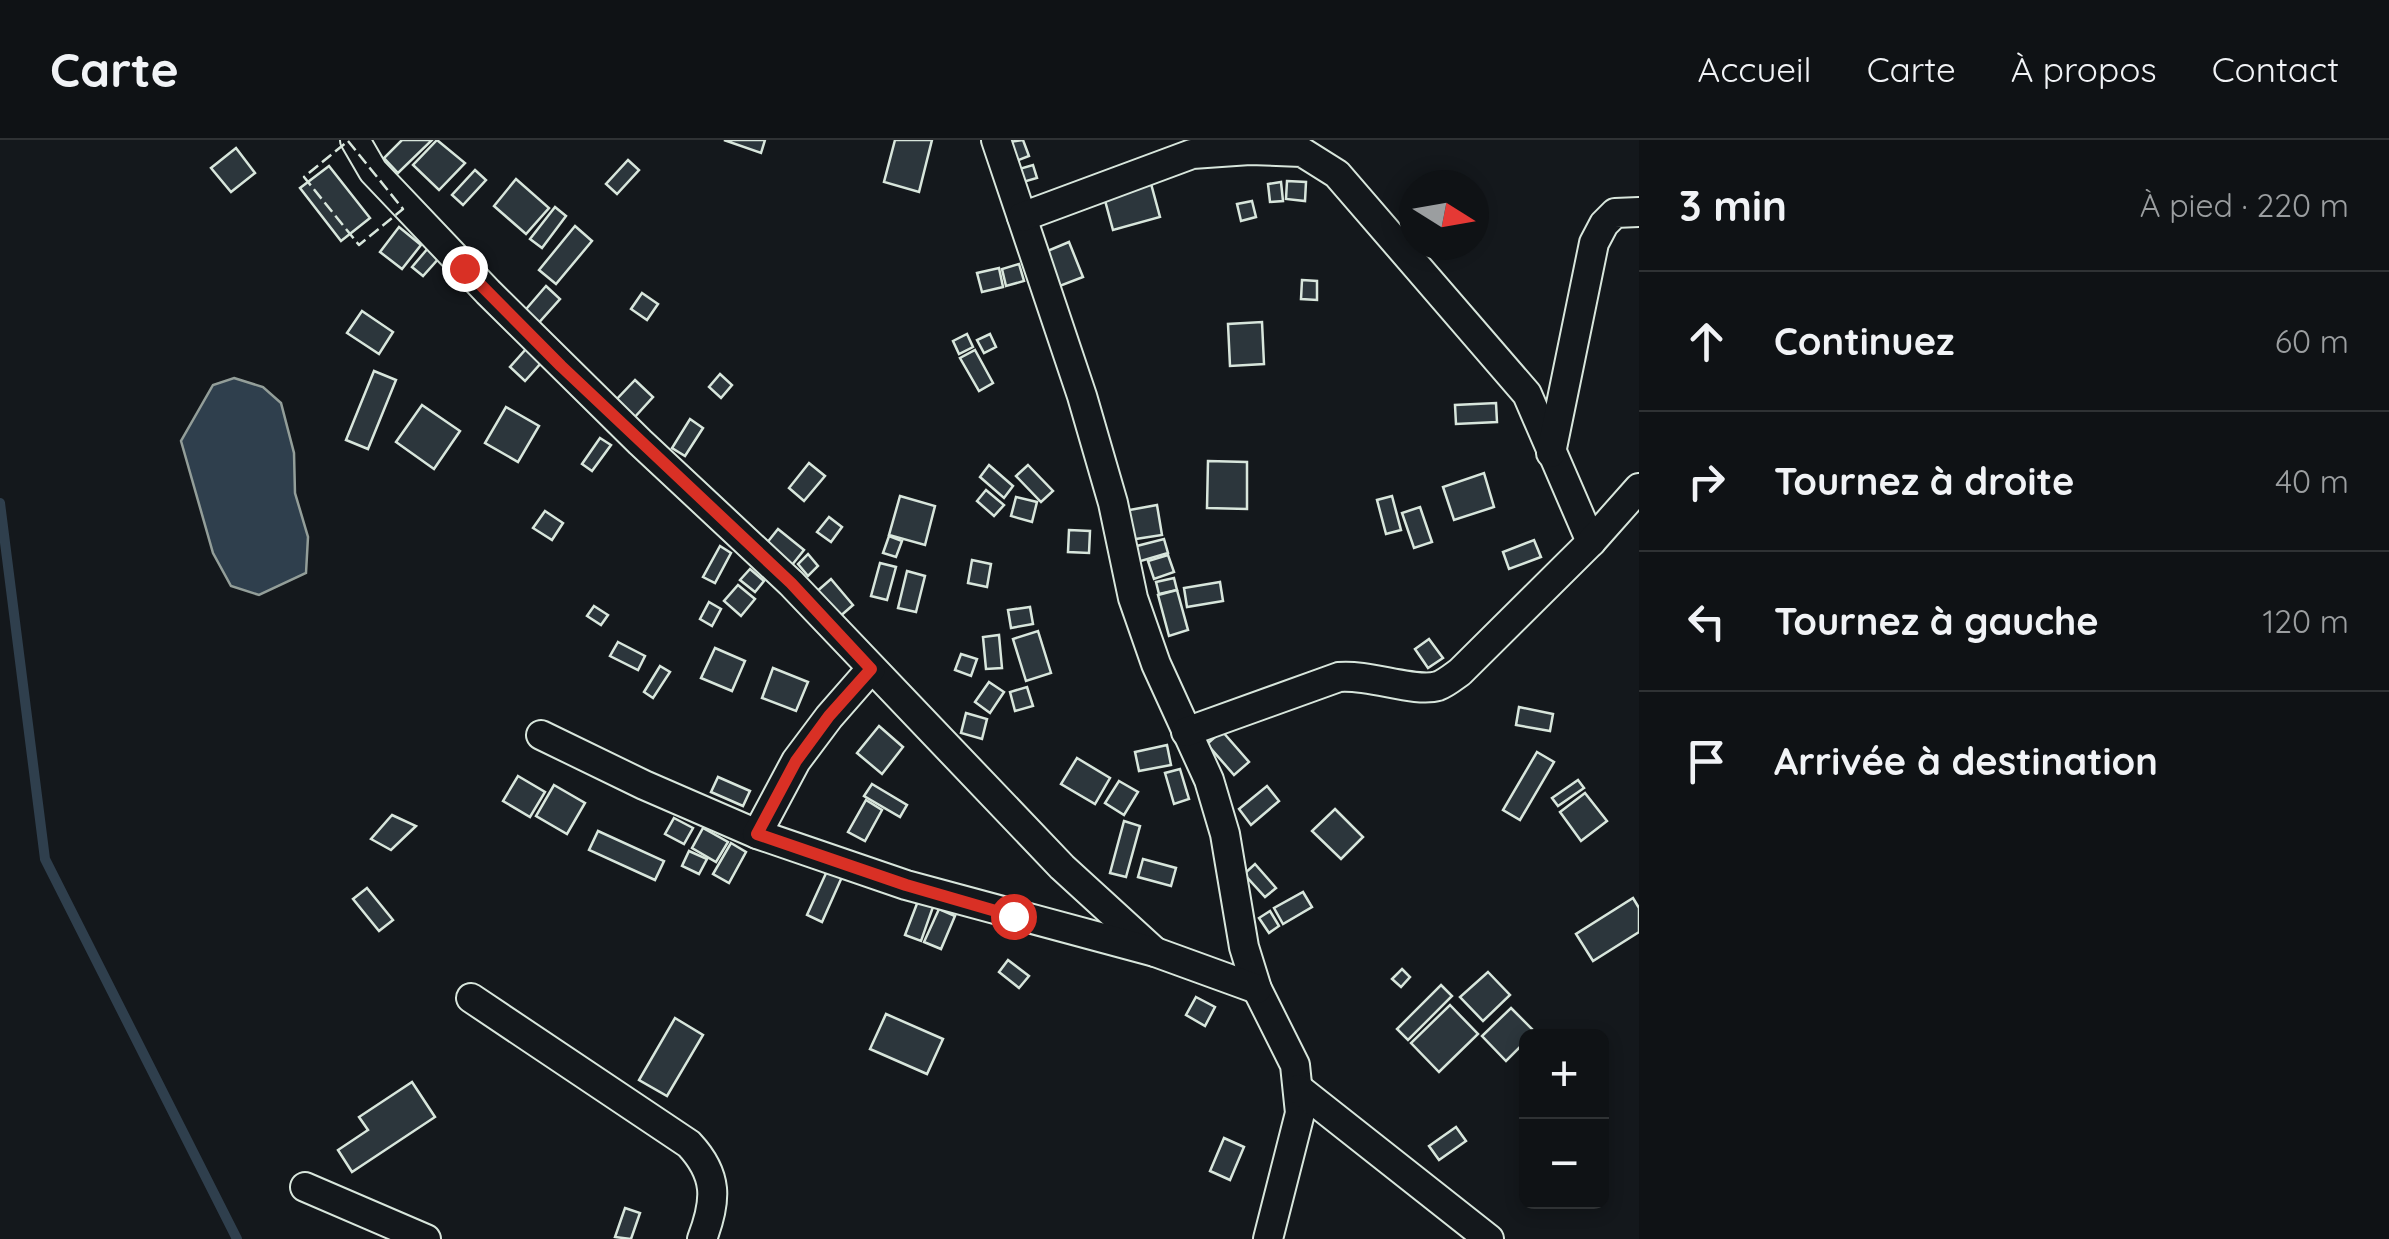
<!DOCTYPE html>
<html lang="fr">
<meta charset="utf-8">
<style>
body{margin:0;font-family:Quicksand,sans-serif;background:#181b1e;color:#f1f3f6}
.controls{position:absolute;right:30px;bottom:30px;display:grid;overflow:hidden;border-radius:15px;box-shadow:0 5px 15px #0003}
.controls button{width:90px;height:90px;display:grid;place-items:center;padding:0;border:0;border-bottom:2px solid #2f3234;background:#0f1215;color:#f1f3f6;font:50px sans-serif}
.compass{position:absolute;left:1399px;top:30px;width:90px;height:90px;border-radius:50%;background:#0f1215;box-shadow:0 5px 15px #0003;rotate:101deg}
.stop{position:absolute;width:30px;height:30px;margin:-22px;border:8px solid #d93025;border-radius:50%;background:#fff}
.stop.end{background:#d93025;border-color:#fff;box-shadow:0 2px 10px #0008}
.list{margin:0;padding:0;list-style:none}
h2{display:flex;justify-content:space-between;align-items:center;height:130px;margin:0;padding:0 40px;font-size:42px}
h2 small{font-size:32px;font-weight:400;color:#9b9ea0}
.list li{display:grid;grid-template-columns:65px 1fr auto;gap:30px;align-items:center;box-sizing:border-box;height:140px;padding:0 40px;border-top:2px solid #2f3234}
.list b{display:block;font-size:38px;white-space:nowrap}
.list em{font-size:32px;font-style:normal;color:#9b9ea0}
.icon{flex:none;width:55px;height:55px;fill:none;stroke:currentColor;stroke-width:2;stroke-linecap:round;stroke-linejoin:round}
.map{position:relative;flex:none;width:1639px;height:1099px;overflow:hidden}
header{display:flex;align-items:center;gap:60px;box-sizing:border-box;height:140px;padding:0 50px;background:#0f1215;border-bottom:2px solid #2f3234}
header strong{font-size:48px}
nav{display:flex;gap:55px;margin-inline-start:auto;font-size:35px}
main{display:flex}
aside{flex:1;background:#0f1215}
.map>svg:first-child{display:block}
.water{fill:#2f3f4d;stroke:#939e99;stroke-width:2.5}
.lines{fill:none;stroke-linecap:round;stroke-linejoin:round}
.stream{stroke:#2f3f4d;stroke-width:10}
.building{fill:#2c363c;stroke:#d8e6dc;stroke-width:2.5}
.minor-casing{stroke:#d8e6dc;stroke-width:32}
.minor{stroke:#14181c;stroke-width:28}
.fence{stroke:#d8e6dc;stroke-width:2.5;stroke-dasharray:12 5;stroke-linecap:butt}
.route{stroke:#d93025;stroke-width:12}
</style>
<header>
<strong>Carte</strong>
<nav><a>Accueil</a><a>Carte</a><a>À propos</a><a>Contact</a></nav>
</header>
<main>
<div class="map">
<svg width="1639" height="1099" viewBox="0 0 1639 1099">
<rect width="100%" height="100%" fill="#14181c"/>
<!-- water -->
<polygon class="water" points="234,238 263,247 281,263 294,313 295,353 308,397 306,433 259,455 231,446 213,413 181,301 213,245"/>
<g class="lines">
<!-- stream -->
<polyline class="stream" points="0,363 45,719 237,1099"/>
</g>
<!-- building -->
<g class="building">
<polygon points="402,0 432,0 398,33 384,18"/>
<polygon points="437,0 465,23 439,50 413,25"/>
<polygon points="724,0 765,0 761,13"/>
<polygon points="895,0 932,0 919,52 884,42"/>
<polygon points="1023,0 1029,16 1016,21 1009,2"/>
<polygon points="236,8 255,33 231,52 211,28"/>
<polygon points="628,20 639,30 617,54 606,44"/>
<polygon points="1033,25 1037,38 1023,42 1019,29"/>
<polygon points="329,26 370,78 341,101 300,48"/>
<polygon points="475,30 486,40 463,65 452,55"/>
<polygon points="516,39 549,68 526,94 494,66"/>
<polygon points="1150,40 1160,77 1113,90 1103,53"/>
<polygon points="1287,41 1306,42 1305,61 1286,59"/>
<polygon points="1281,42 1283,61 1270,62 1268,44"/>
<polygon points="1252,61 1256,77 1241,81 1237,64"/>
<polygon points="555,67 566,76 542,108 530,99"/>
<polygon points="575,86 592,101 556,144 539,130"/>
<polygon points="399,87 421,105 402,129 380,112"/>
<polygon points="1069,102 1083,137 1052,149 1038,115"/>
<polygon points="429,107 440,117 423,136 412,127"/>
<polygon points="1019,124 1024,141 1006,146 1002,129"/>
<polygon points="999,128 1003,147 982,152 977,133"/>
<polygon points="1302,140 1317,141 1317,160 1301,159"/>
<polygon points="546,146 560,159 535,187 521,175"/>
<polygon points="642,153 658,164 647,180 631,169"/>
<polygon points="362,171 393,192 379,214 347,193"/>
<polygon points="1262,182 1264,224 1230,226 1228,184"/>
<polygon points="967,194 973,207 959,214 953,201"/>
<polygon points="990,194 996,207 984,213 977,200"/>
<polygon points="526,209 541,223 525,241 510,227"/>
<polygon points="975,210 993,243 979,251 960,218"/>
<polygon points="374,231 396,240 368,309 346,300"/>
<polygon points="720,234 732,245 721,258 709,247"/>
<polygon points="635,240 653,257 633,279 615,261"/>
<polygon points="1496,263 1497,282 1456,284 1455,265"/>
<polygon points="422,265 460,291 434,329 396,302"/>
<polygon points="506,267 539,286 518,322 485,303"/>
<polygon points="690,279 703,288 685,316 672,308"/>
<polygon points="600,298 611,305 592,331 582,324"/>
<polygon points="1208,321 1247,322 1247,369 1207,368"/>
<polygon points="809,323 825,336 804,361 789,348"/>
<polygon points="989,325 1013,346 1004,358 980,337"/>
<polygon points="1028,325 1053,351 1041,362 1016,336"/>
<polygon points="1484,333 1494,367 1454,380 1443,347"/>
<polygon points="986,350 1004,365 994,376 977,361"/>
<polygon points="900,356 935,366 925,405 889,395"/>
<polygon points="1392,356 1401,390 1386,394 1377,360"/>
<polygon points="1016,357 1037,362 1032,382 1011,376"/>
<polygon points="1157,365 1162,395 1129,400 1124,371"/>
<polygon points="1420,367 1432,402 1414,408 1402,373"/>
<polygon points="545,371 563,383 552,400 533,388"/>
<polygon points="829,377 842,387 831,402 817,392"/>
<polygon points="778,389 804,410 792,425 766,404"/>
<polygon points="1069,390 1090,391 1089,413 1068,412"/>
<polygon points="889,396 902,401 896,417 883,413"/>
<polygon points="1164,399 1168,413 1134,423 1129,408"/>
<polygon points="1534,400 1541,417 1509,429 1503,412"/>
<polygon points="720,406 731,413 715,443 703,437"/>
<polygon points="808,414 818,426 808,436 798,424"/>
<polygon points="1168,415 1174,432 1154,439 1148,421"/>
<polygon points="972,420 991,424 987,447 968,443"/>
<polygon points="880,423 896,427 887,460 871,456"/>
<polygon points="750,429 764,441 755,452 740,440"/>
<polygon points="907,431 925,436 916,472 898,468"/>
<polygon points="1174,438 1177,450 1159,454 1156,442"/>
<polygon points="831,439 853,465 837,479 815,453"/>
<polygon points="1220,442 1223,461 1187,467 1184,448"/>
<polygon points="738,445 755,459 741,476 724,461"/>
<polygon points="1177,450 1188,490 1169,496 1158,455"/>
<polygon points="709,462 721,469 712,486 700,479"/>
<polygon points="594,466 608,475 601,485 587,476"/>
<polygon points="1030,467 1033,484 1011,488 1008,470"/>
<polygon points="1038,491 1051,533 1026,541 1013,499"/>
<polygon points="999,495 1002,528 986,529 983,497"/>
<polygon points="1429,499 1443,518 1428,528 1415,509"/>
<polygon points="618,502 645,516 638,530 610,516"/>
<polygon points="715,508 745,521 732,551 701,538"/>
<polygon points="961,514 977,519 971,536 955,530"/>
<polygon points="660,526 670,532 653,558 644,552"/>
<polygon points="773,528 808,542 796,571 762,558"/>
<polygon points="989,542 1004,552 990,573 975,562"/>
<polygon points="1027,547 1033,566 1015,571 1010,552"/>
<polygon points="1519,567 1553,574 1550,591 1516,585"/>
<polygon points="966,573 987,579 982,599 961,593"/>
<polygon points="879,586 903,607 882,634 857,613"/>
<polygon points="1222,591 1249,622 1234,635 1207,604"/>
<polygon points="1167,605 1171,625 1139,631 1135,612"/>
<polygon points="1537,612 1554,622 1520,680 1503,670"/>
<polygon points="1077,618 1110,638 1095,664 1061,644"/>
<polygon points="1180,629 1189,659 1174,664 1165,633"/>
<polygon points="518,636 545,652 530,677 503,661"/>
<polygon points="718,637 750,651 743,666 711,652"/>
<polygon points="1578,640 1584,648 1558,666 1552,658"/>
<polygon points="1119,641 1138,652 1124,675 1105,663"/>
<polygon points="872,644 907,665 900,677 864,656"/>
<polygon points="554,645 585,663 567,694 536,676"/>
<polygon points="1267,646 1279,661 1251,685 1239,669"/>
<polygon points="1585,653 1607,681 1581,701 1560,672"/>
<polygon points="866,660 882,670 865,701 848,692"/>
<polygon points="1335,669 1363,697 1341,719 1312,691"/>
<polygon points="392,675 416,686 391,710 371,699"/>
<polygon points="674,678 693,688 684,704 665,694"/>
<polygon points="1124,681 1140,686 1126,737 1110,733"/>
<polygon points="703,688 728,702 716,722 692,708"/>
<polygon points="598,691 664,721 655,740 589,710"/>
<polygon points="731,703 746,712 729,743 713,734"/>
<polygon points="689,711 707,719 699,734 682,726"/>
<polygon points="1143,719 1176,728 1171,746 1138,737"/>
<polygon points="1255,724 1276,748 1265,757 1244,734"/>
<polygon points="827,731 842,737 822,782 807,775"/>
<polygon points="367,748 393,780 379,791 353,759"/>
<polygon points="1303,752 1312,767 1283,784 1274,768"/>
<polygon points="1633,758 1639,768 1639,792 1593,821 1576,794"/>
<polygon points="918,761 933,767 921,801 905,795"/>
<polygon points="939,769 955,776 941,809 924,802"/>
<polygon points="1270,771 1279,786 1269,793 1259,778"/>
<polygon points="1008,820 1029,836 1019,848 999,832"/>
<polygon points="1402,829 1410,837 1401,847 1392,839"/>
<polygon points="1488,832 1510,855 1483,881 1460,857"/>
<polygon points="1441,845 1452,856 1408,900 1397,889"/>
<polygon points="1196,857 1215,867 1205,886 1186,875"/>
<polygon points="1450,865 1478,894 1439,932 1411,903"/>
<polygon points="1511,868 1535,892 1526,896 1526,901 1506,921 1482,896"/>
<polygon points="886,874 943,899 927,934 870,909"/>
<polygon points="675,878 703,895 667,956 639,940"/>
<polygon points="412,942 435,977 352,1032 338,1010 368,990 359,977"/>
<polygon points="1456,987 1466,1001 1439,1020 1429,1006"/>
<polygon points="1224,998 1244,1007 1230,1040 1210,1031"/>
<polygon points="625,1068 640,1073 631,1099 615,1097"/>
</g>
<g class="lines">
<defs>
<g id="minor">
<polyline points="355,0 373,31 488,152 640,302 791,443 1062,727 1155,812"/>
<polyline points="996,0 1082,256 1113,363 1133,458 1156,524 1209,640 1225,694 1244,807 1257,849 1295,925 1300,973 1268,1099"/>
<polyline points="1022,77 1192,14 1250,10 1302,12 1337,34 1527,254 1591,402"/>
<polyline points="1551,313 1594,103 1604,84 1615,73 1639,72"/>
<path d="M 1186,592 L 1339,537 C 1369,534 1415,553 1438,546 C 1446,543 1453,537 1460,532 L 1591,402 L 1639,348"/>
<polyline points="541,595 644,645 757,694 906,745 1155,812 1257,849"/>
<polyline points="757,694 796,621 829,577 871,529"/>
<path d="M 471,858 L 689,1004 C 718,1035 717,1060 702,1099"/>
<polyline points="1299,949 1489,1099"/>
<polyline points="305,1047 426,1099"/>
</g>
</defs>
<!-- minor casing -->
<use href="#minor" class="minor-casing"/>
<!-- minor -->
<use href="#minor" class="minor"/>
<!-- fence -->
<polygon class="fence" points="348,1 403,69 359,105 304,37"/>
</g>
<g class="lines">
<!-- route -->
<polyline class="route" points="464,128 561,226 791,443 871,529 829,576 796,621 757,694 906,745 1013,776"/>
</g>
</svg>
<div class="controls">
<button>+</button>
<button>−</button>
</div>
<svg class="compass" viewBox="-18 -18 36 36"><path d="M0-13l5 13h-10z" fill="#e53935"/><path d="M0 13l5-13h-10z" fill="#9b9ea0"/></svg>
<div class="stop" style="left:1013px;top:776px"></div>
<div class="stop end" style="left:464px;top:128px"></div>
</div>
<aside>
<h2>3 min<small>À pied · 220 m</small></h2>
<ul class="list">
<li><svg class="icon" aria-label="ahead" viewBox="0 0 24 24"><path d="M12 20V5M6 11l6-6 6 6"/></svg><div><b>Continuez</b></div><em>60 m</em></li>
<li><svg class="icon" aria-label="right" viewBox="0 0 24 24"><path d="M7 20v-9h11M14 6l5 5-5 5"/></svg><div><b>Tournez à droite</b></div><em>40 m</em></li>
<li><svg class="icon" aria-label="left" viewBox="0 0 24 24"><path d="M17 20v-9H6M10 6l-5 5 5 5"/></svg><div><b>Tournez à gauche</b></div><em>120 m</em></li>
<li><svg class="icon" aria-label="arrive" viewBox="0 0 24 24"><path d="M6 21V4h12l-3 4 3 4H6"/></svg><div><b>Arrivée à destination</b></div></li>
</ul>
</aside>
</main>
